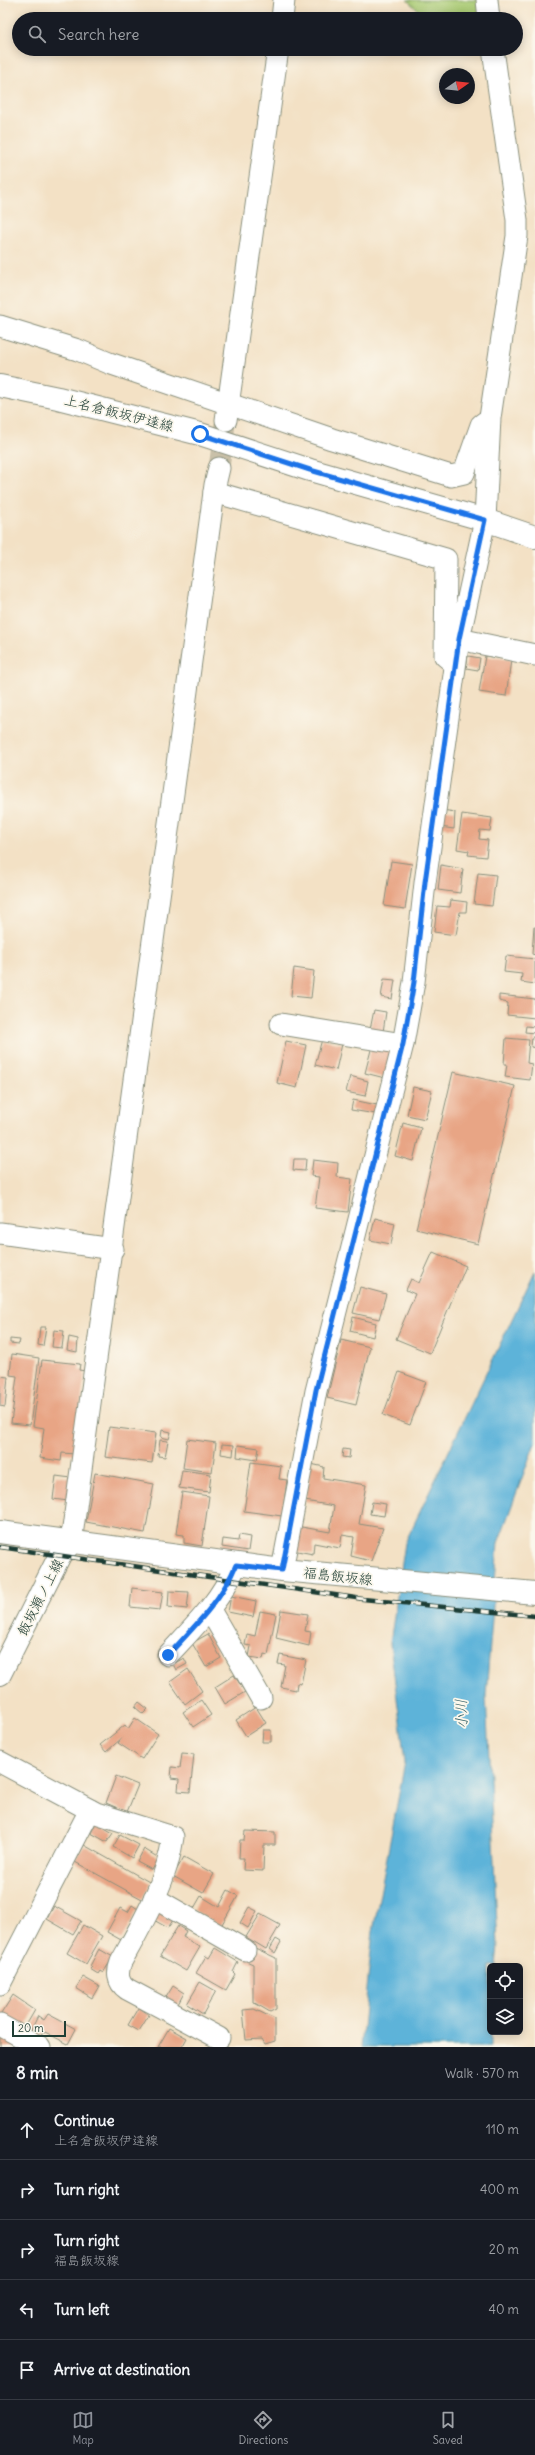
<!DOCTYPE html>
<meta charset="utf-8">
<style>
body{margin:0;font-family:Delius,"Klee One",sans-serif;background:#242831;color:#f1f3f6}
.controls{position:absolute;right:12px;bottom:12px;display:grid;overflow:hidden;border-radius:6px;box-shadow:0 2px 10px #0003}
.controls button{width:36px;height:36px;display:grid;place-items:center;padding:0;border:0;border-bottom:1px solid #363941;background:#171b24;color:#f1f3f6;font:20px sans-serif}
.compass{position:absolute;left:439px;top:68px;width:36px;height:36px;border-radius:50%;background:#171b24;box-shadow:0 2px 10px #0003;rotate:76deg}
.scale{position:absolute;left:12px;bottom:10px;width:54px;box-sizing:border-box;padding-left:4px;border:2px solid #1f3d34;border-top:0;font-size:11px;line-height:14px;white-space:nowrap;color:#1f3d34;-webkit-text-stroke:3px #fbf7ec;paint-order:stroke}
.stop{position:absolute;width:12px;height:12px;margin:-9px;border:3px solid #1a73e8;border-radius:50%;background:#fff}
.stop.end{background:#1a73e8;border-color:#fff;box-shadow:0 1px 4px #0008}
.list{margin:0;padding:0;list-style:none}
h2{display:flex;justify-content:space-between;align-items:center;height:52px;margin:0;padding:0 16px;font-size:17px}
h2 small{font-size:13px;font-weight:400;color:#9ea1a6}
.list li{display:grid;grid-template-columns:26px 1fr auto;gap:12px;align-items:center;box-sizing:border-box;height:60px;padding:0 16px;border-top:1px solid #363941}
.list b{display:block;font-size:15px;white-space:nowrap}
.list p{margin:0;font-size:13px;white-space:nowrap;color:#9ea1a6}
.list em{font-size:13px;font-style:normal;color:#9ea1a6}
.icon{flex:none;width:22px;height:22px;fill:none;stroke:currentColor;stroke-width:2;stroke-linecap:round;stroke-linejoin:round}
.map{position:relative;flex:none;width:535px;height:2047px;overflow:hidden}
.search{position:absolute;background:#171b24;box-shadow:0 2px 10px #0003;left:12px;right:12px;top:12px;height:44px;display:flex;align-items:center;gap:10px;box-sizing:border-box;padding:0 14px;border-radius:22px;color:#9ea1a6;font-size:15px}
.sheet{height:352px;background:#171b24}
nav{display:flex;justify-content:space-around;align-items:center;box-sizing:border-box;height:56px;border-top:1px solid #363941;background:#171b24;font-size:11px;color:#9ea1a6}
nav a{display:grid;justify-items:center;gap:2px}
nav .on{color:#8c9099}
.map>svg:first-child{display:block}
.green{fill:#a7c971;stroke:#638352}
.water{fill:#5db3d9;stroke:#3e7886}
.building{fill:#e8a585}
.lines{fill:none;stroke-linecap:round;stroke-linejoin:round}
.minor-tunnel{stroke:#c9c0a8;stroke-width:21;stroke-dasharray:21 10;stroke-linecap:butt}
.minor-casing{stroke:#898f7c;stroke-width:23}
.major-casing{stroke:#898f7c;stroke-width:24}
.minor{stroke:#fff;stroke-width:21}
.major{stroke:#fff;stroke-width:22}
.rail-casing{stroke:#1f3d34;stroke-width:4.5}
.rail{stroke:#fbf7ec;stroke-width:3;stroke-dasharray:9;stroke-linecap:butt}
.route{stroke:#1a73e8;stroke-width:5}
.labels{text-anchor:middle;dominant-baseline:central;stroke-width:3.5;stroke-linejoin:round;paint-order:stroke}
.street-label{font-size:14px;fill:#1f3d34;stroke:#fbf7ec}
.water-label{font-size:15px;font-style:italic;fill:#326066;stroke:#fbf7ec}
</style>
<div class="map">
<svg width="535" height="2047" viewBox="0 0 535 2047">
<rect width="100%" height="100%" fill="#fbf7ec"/>
<filter id="ink" filterUnits="userSpaceOnUse"><feTurbulence type="fractalNoise" baseFrequency=".025" numOctaves="2"/><feDisplacementMap in="SourceGraphic" scale="8" xChannelSelector="R" yChannelSelector="G"/><feConvolveMatrix kernelMatrix="1 2 1 2 8 2 1 2 1" color-interpolation-filters="sRGB"/></filter>
<filter id="wash" filterUnits="userSpaceOnUse"><feTurbulence type="fractalNoise" baseFrequency=".012" numOctaves="4" result="noise"/><feDisplacementMap in="SourceGraphic" scale="16" xChannelSelector="R" yChannelSelector="G"/><feGaussianBlur stdDeviation="0.9" result="paint"/><feColorMatrix in="noise" values="0 0 0 0 0 0 0 0 0 0 0 0 0 0 0 0 0 1.4 0 .05"/><feComposite in="paint" operator="in"/></filter>
<g filter="url(#wash)">
<rect width="100%" height="100%" fill="#f3e1c5"/>
<!-- green -->
<polygon class="green" points="407,0 497,0 499,19 436,19 420,12"/>
<!-- water -->
<polygon class="water" points="535,1271 535,1443 498,1543 486,1695 498,1946 496,1966 490,1966 490,2047 361,2047 373,1931 405,1762 390,1643 405,1543"/>
<g id="blocks">
<!-- building -->
<g class="building">
<polygon points="468,656 480,658 478,670 466,668"/>
<polygon points="485,656 511,660 506,696 479,692"/>
<polygon points="442,810 455,812 454,829 440,827"/>
<polygon points="462,814 492,818 490,831 480,830 479,839 488,840 486,857 468,855 469,851 457,849"/>
<polygon points="391,861 412,864 405,909 384,906"/>
<polygon points="441,865 463,869 460,893 438,890"/>
<polygon points="478,873 496,875 492,906 474,904"/>
<polygon points="451,900 467,902 466,912 460,912 456,935 434,932 437,906 450,907"/>
<polygon points="534,927 535,927 535,955 532,954"/>
<polygon points="506,956 535,959 535,984 521,982 522,974 504,972"/>
<polygon points="294,968 314,971 311,998 291,996"/>
<polygon points="384,979 395,980 392,999 381,997"/>
<polygon points="499,995 535,999 535,1018 507,1015 508,1003 499,1001"/>
<polygon points="374,1010 386,1012 383,1032 370,1030"/>
<polygon points="526,1026 535,1027 535,1033 525,1032"/>
<polygon points="532,1037 535,1037 535,1048 531,1047"/>
<polygon points="506,1038 529,1040 527,1063 532,1064 530,1080 505,1077 507,1064 504,1064"/>
<polygon points="322,1039 342,1044 336,1070 315,1065"/>
<polygon points="286,1041 306,1045 297,1088 277,1083"/>
<polygon points="372,1046 392,1051 385,1078 365,1073"/>
<polygon points="453,1072 515,1086 478,1244 416,1229"/>
<polygon points="350,1076 368,1081 365,1096 346,1092"/>
<polygon points="413,1087 432,1091 425,1119 407,1115"/>
<polygon points="353,1100 377,1105 376,1114 351,1110"/>
<polygon points="403,1123 421,1128 413,1161 395,1156"/>
<polygon points="294,1159 306,1159 305,1171 293,1170"/>
<polygon points="313,1160 338,1163 337,1177 352,1179 348,1212 315,1208 319,1177 311,1176"/>
<polygon points="375,1218 395,1223 391,1244 370,1240"/>
<polygon points="433,1252 466,1266 430,1353 396,1339 415,1294 406,1290 411,1279 419,1283"/>
<polygon points="360,1287 386,1294 379,1319 353,1313"/>
<polygon points="353,1317 376,1323 373,1337 350,1331"/>
<polygon points="40,1327 46,1327 43,1346 38,1345"/>
<polygon points="54,1330 64,1331 62,1348 52,1347"/>
<polygon points="69,1337 78,1339 77,1352 67,1350"/>
<polygon points="10,1339 20,1340 19,1344 10,1343"/>
<polygon points="341,1340 370,1347 356,1405 327,1398"/>
<polygon points="12,1354 39,1358 30,1425 11,1423 17,1376 10,1375"/>
<polygon points="42,1360 80,1364 79,1370 85,1371 75,1454 62,1453 61,1461 40,1458 44,1428 33,1426"/>
<polygon points="399,1372 426,1382 410,1425 383,1415"/>
<polygon points="0,1376 8,1377 5,1407 0,1406"/>
<polygon points="109,1427 156,1433 152,1463 105,1457"/>
<polygon points="162,1430 171,1432 169,1439 161,1437"/>
<polygon points="187,1439 216,1443 212,1472 183,1468"/>
<polygon points="160,1440 168,1441 165,1457 158,1456"/>
<polygon points="222,1444 234,1445 233,1456 221,1454"/>
<polygon points="238,1445 259,1448 257,1460 237,1457"/>
<polygon points="343,1449 350,1450 349,1458 342,1457"/>
<polygon points="251,1462 281,1466 279,1479 287,1480 282,1516 244,1511"/>
<polygon points="311,1464 324,1467 323,1478 366,1485 359,1524 383,1528 371,1561 351,1556 354,1537 342,1535 340,1548 314,1543 313,1554 292,1550 296,1526 330,1532 334,1506 305,1501"/>
<polygon points="182,1470 211,1474 209,1492 179,1488"/>
<polygon points="95,1473 154,1484 145,1533 86,1522"/>
<polygon points="56,1476 71,1478 68,1501 53,1499"/>
<polygon points="182,1492 209,1496 202,1546 184,1543 184,1535 176,1534"/>
<polygon points="372,1502 386,1504 384,1516 370,1514"/>
<polygon points="239,1535 250,1537 248,1551 222,1547 223,1539 238,1541"/>
<polygon points="132,1588 163,1592 160,1610 130,1607"/>
<polygon points="169,1591 189,1592 187,1609 168,1607"/>
<polygon points="231,1596 256,1601 253,1617 228,1612"/>
<polygon points="281,1610 308,1614 305,1631 311,1632 309,1646 276,1638"/>
<polygon points="260,1611 276,1614 268,1655 264,1654 263,1659 249,1657 251,1646 245,1645 247,1634 255,1636"/>
<polygon points="208,1634 221,1658 206,1667 192,1643"/>
<polygon points="280,1655 306,1660 301,1684 297,1683 296,1690 281,1687 285,1665 278,1664"/>
<polygon points="184,1658 187,1664 176,1670 173,1664"/>
<polygon points="188,1669 202,1691 185,1704 170,1682"/>
<polygon points="234,1675 245,1692 225,1704 215,1687"/>
<polygon points="201,1700 211,1715 193,1727 183,1712"/>
<polygon points="139,1702 148,1709 143,1714 135,1707"/>
<polygon points="256,1707 266,1723 246,1736 236,1720"/>
<polygon points="135,1718 158,1734 142,1759 118,1743 122,1738 106,1752 100,1745 125,1725 128,1729"/>
<polygon points="263,1730 271,1730 271,1742 262,1742"/>
<polygon points="182,1753 194,1754 190,1792 178,1791 179,1779 171,1778 172,1767 180,1768"/>
<polygon points="116,1776 138,1785 127,1812 106,1803"/>
<polygon points="96,1823 113,1833 107,1842 91,1833"/>
<polygon points="245,1831 275,1832 275,1845 264,1845 263,1871 243,1870 244,1858 239,1858 240,1840 244,1840"/>
<polygon points="120,1835 139,1845 132,1858 113,1847"/>
<polygon points="84,1845 151,1883 142,1899 75,1862"/>
<polygon points="144,1849 159,1858 152,1870 137,1862"/>
<polygon points="184,1857 214,1874 203,1893 173,1876"/>
<polygon points="228,1890 238,1896 221,1926 193,1910 201,1896 219,1907"/>
<polygon points="132,1905 138,1909 121,1940 107,1932 120,1908 128,1912"/>
<polygon points="54,1906 81,1921 73,1934 47,1919"/>
<polygon points="249,1907 257,1911 248,1928 240,1923"/>
<polygon points="157,1910 173,1920 168,1928 152,1919"/>
<polygon points="260,1914 280,1925 266,1949 246,1937"/>
<polygon points="83,1925 102,1936 86,1964 67,1953"/>
<polygon points="178,1926 186,1931 183,1937 200,1947 186,1971 160,1956"/>
<polygon points="276,1939 281,1942 275,1953 270,1949"/>
<polygon points="251,1946 276,1958 276,2009 270,2012 253,2002 253,1964 246,1961"/>
<polygon points="215,1948 238,1962 233,1972 235,1974 226,1990 196,1973 206,1956 209,1958"/>
<polygon points="99,1949 113,1957 103,1973 100,1971 98,1974 90,1969 92,1967 90,1966"/>
<polygon points="83,1977 99,1986 92,1998 76,1988"/>
<polygon points="200,1982 216,1991 203,2014 187,2004"/>
<polygon points="173,1986 184,1993 177,2006 165,1999"/>
<polygon points="13,1995 35,2010 24,2029 1,2014"/>
<polygon points="138,2008 149,2015 139,2031 128,2025"/>
<polygon points="254,2009 275,2019 275,2041 265,2044 262,2039 246,2040 243,2010"/>
<polygon points="48,2014 76,2029 68,2044 43,2031 40,2037 30,2032 38,2016 44,2020"/>
<polygon points="169,2028 187,2038 182,2047 158,2047"/>
<polygon points="0,2035 22,2047 0,2047"/>
</g>
</g>
</g>
<g filter="url(#ink)">
<use href="#blocks" fill-opacity="0" stroke="#898f7c" stroke-width="1"/>
<g class="lines">
<!-- minor-tunnel -->
<polyline class="minor-tunnel" points="219,468 225,424"/>
<defs>
<g id="minor">
<polyline points="487,0 489,19"/>
<polyline points="282,19 284,0"/>
<polyline points="0,326 78,350 109,363 332,439 451,476 464,473 481,425 485,422"/>
<polyline points="226,420 278,49"/>
<polyline points="214,492 446,559 445,656 451,661"/>
<polyline points="459,639 535,655"/>
<polyline points="281,1024 403,1044"/>
<polyline points="0,1233 113,1249"/>
<polyline points="71,1543 215,485 219,468"/>
<polyline points="282,1570 316,1391 403,1044 414,982 425,883 459,639 485,520 490,418 517,236 517,220 493,49"/>
<polyline points="210,1610 261,1698"/>
<path d="M 168,1655 C 194,1627 221,1601 236,1565"/>
<path d="M 0,1762 L 96,1813 L 173,1837 C 167,1882 143,1922 121,1962 C 117,1972 117,1982 127,1989 L 219,2038"/>
<polyline points="154,1898 245,1950"/>
<polyline points="0,1984 90,1810"/>
<polyline points="0,2025 40,2047"/>
</g>
<g id="major">
<polyline points="0,386 58,398 200,434 310,470 485,520 535,537"/>
<polyline points="0,1532 282,1570 535,1593"/>
<polyline points="0,1674 60,1555 71,1543"/>
</g>
</defs>
<!-- minor casing -->
<use href="#minor" class="minor-casing"/>
<!-- major casing -->
<use href="#major" class="major-casing"/>
<!-- minor -->
<use href="#minor" class="minor"/>
<!-- major -->
<use href="#major" class="major"/>
<defs>
<polyline id="rail" points="0,1547 363,1599 535,1616"/>
</defs>
<!-- rail casing -->
<use href="#rail" class="rail-casing"/>
<!-- rail -->
<use href="#rail" class="rail"/>
</g>
</g>
<g class="lines" filter="url(#ink)">
<!-- route -->
<path class="route" d="M 168,1655 C 194,1627 221,1601 236,1565 L 282,1570 L 316,1390 L 403,1044 L 414,982 L 425,882 L 459,639 L 485,520 L 310,470 L 200,434"/>
</g>
<g class="labels">
<!-- street labels -->
<g class="street-label">
<text transform="translate(119 413) rotate(14)">上名倉飯坂伊達線</text>
<text transform="translate(338 1576) rotate(6)">福島飯坂線</text>
<text transform="translate(40 1597) rotate(-63)">飯坂瀬ノ上線</text>
</g>
<!-- water labels -->
<g class="water-label">
<text transform="translate(461 1714) rotate(-92)">小川</text>
</g>
</g>
</svg>
<div class="controls">
<button><svg class="icon" aria-label="locate" viewBox="0 0 24 24"><circle cx="12" cy="12" r="6"/><path d="M12 2v4M12 18v4M2 12h4M18 12h4"/></svg></button>
<button><svg class="icon" aria-label="layers" viewBox="0 0 24 24"><path d="M12 4l9 5-9 5-9-5zM3 14l9 5 9-5"/></svg></button>
</div>
<svg class="compass" viewBox="-18 -18 36 36"><path d="M0-13l5 13h-10z" fill="#e53935"/><path d="M0 13l5-13h-10z" fill="#9ea1a6"/></svg>
<div class="scale">20 m</div>
<div class="stop" style="left:200px;top:434px"></div>
<div class="stop end" style="left:168px;top:1655px"></div>
<div class="search"><svg class="icon" aria-label="search" viewBox="0 0 24 24"><circle cx="10" cy="10" r="6"/><path d="M15 15l6 6"/></svg>Search here</div>
</div>
<section class="sheet">
<h2>8 min<small>Walk · 570 m</small></h2>
<ul class="list">
<li><svg class="icon" aria-label="ahead" viewBox="0 0 24 24"><path d="M12 20V5M6 11l6-6 6 6"/></svg><div><b>Continue</b><p>上名倉飯坂伊達線</p></div><em>110 m</em></li>
<li><svg class="icon" aria-label="right" viewBox="0 0 24 24"><path d="M7 20v-9h11M14 6l5 5-5 5"/></svg><div><b>Turn right</b></div><em>400 m</em></li>
<li><svg class="icon" aria-label="right" viewBox="0 0 24 24"><path d="M7 20v-9h11M14 6l5 5-5 5"/></svg><div><b>Turn right</b><p>福島飯坂線</p></div><em>20 m</em></li>
<li><svg class="icon" aria-label="left" viewBox="0 0 24 24"><path d="M17 20v-9H6M10 6l-5 5 5 5"/></svg><div><b>Turn left</b></div><em>40 m</em></li>
<li><svg class="icon" aria-label="arrive" viewBox="0 0 24 24"><path d="M6 21V4h12l-3 4 3 4H6"/></svg><div><b>Arrive at destination</b></div></li>
</ul>
</section>
<nav>
<a class="on"><svg class="icon" aria-label="map" viewBox="0 0 24 24"><path d="M3 6l6-2 6 2 6-2v14l-6 2-6-2-6 2zM9 4v14M15 6v14"/></svg>Map</a>
<a><svg class="icon" aria-label="directions" viewBox="0 0 24 24"><path d="M12 3l9 9-9 9-9-9zM9 14v-3h6M13 9l2 2-2 2"/></svg>Directions</a>
<a><svg class="icon" aria-label="saved" viewBox="0 0 24 24"><path d="M7 4h10v16l-5-4-5 4z"/></svg>Saved</a>
</nav>
